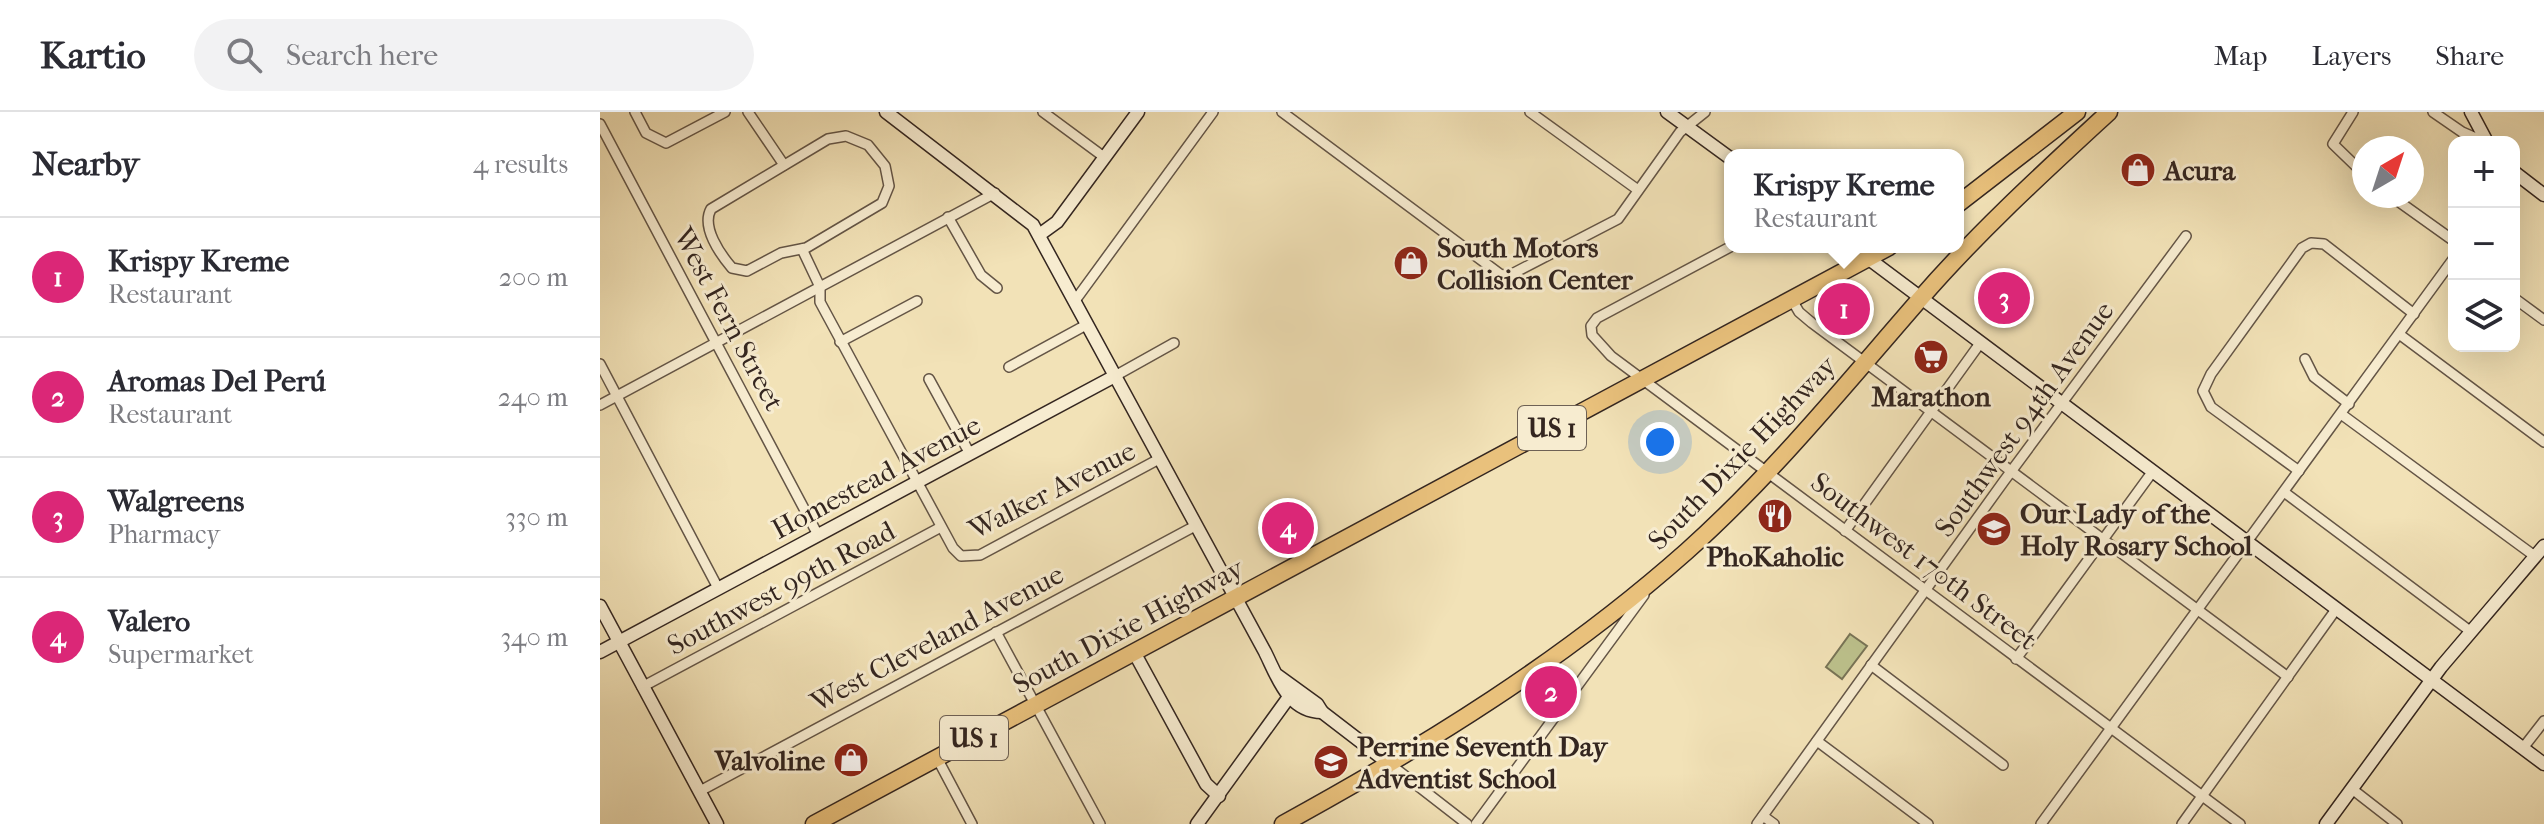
<!DOCTYPE html>
<meta charset="utf-8">
<style>
body{margin:0;font-family:"IM FELL French Canon",serif;background:#f2f2f3;color:#2b2b33}
.controls{position:absolute;right:24px;top:24px;display:grid;overflow:hidden;border-radius:16px;box-shadow:0 8px 32px #0002}
.controls button{width:72px;height:72px;display:grid;place-items:center;padding:0;border:0;border-bottom:2px solid #e1e1e2;background:#fff;color:#2b2b33;font:40px sans-serif}
.compass{position:absolute;left:1752px;top:24px;width:72px;height:72px;border-radius:50%;background:#fff;box-shadow:0 8px 32px #0002;rotate:39deg}
.you{position:absolute;left:1060px;top:330px;width:28px;height:28px;margin:-20px;border:6px solid #fff;border-radius:50%;background:#1a73e8;box-shadow:0 0 0 12px #1a73e833}
.badge{display:grid;place-items:center;width:52px;height:52px;border-radius:50%;background:#db2777;color:#fff;font-size:26px;font-weight:700}
.pin{position:absolute;translate:-50% -50%;border:4px solid #fff;box-shadow:0 2px 8px #0006}
.popup{position:absolute;left:1124px;top:37px;width:240px;height:104px;box-sizing:border-box;display:grid;place-content:center;border-radius:16px;background:#fff;filter:drop-shadow(0 2px 6px #0005);font-size:26px;white-space:nowrap;color:#7c7c81}
.popup b{font-size:30px;color:#2b2b33}
.popup::after{content:'';position:absolute;left:50%;top:100%;margin-left:-16px;border:16px solid transparent;border-top-color:#fff}
.list{margin:0;padding:0;list-style:none}
h2{display:flex;justify-content:space-between;align-items:center;height:104px;margin:0;padding:0 32px;font-size:34px}
h2 small{font-size:26px;font-weight:400;color:#7c7c81}
.list li{display:grid;grid-template-columns:52px 1fr auto;gap:24px;align-items:center;box-sizing:border-box;height:120px;padding:0 32px;border-top:2px solid #e1e1e2}
.list b{display:block;font-size:30px;white-space:nowrap}
.list p{margin:0;font-size:26px;white-space:nowrap;color:#7c7c81}
.list em{font-size:26px;font-style:normal;color:#7c7c81}
.icon{flex:none;width:44px;height:44px;fill:none;stroke:currentColor;stroke-width:2;stroke-linecap:round;stroke-linejoin:round}
.map{position:relative;flex:none;width:1944px;height:712px;overflow:hidden}
header{display:flex;align-items:center;gap:48px;box-sizing:border-box;height:112px;padding:0 40px;background:#fff;border-bottom:2px solid #e1e1e2}
header strong{font-size:38px}
nav{display:flex;gap:44px;margin-inline-start:auto;font-size:28px}
.search{width:560px;height:72px;background:#f2f2f3;display:flex;align-items:center;gap:20px;box-sizing:border-box;padding:0 28px;border-radius:44px;color:#7c7c81;font-size:30px}
main{display:flex}
aside{flex:1;background:#fff}
.map>svg:first-child{display:block}
.grass{fill:#bdc28d;stroke:#787456;stroke-width:2}
.lines{fill:none;stroke-linecap:round;stroke-linejoin:round}
.street-casing{stroke:#645546;stroke-width:12}
.secondary-casing{stroke:#342620;stroke-width:15}
.highway-casing{stroke:#342620;stroke-width:19}
.street{stroke:#f7ecd0;stroke-width:9}
.secondary{stroke:#f7ecd0;stroke-width:12}
.highway{stroke:#e9c17c;stroke-width:16}
.labels{text-anchor:middle;dominant-baseline:central;stroke-width:6;stroke-linejoin:round;paint-order:stroke}
.shield{fill:#f7ecd0;stroke:#6e6155;stroke-width:2}
.shield-label{font-size:26px;font-weight:bold;fill:#342620}
.poi-label{font-size:28px;font-weight:bold;fill:#342620;stroke:#f7ecd0;text-anchor:start}
.street-label{font-size:28px;fill:#342620;stroke:#f7ecd0}
</style>
<header>
<strong>Kartio</strong>
<div class="search"><svg class="icon" aria-label="search" viewBox="0 0 24 24"><circle cx="10" cy="10" r="6"/><path d="M15 15l6 6"/></svg>Search here</div>
<nav><a>Map</a><a>Layers</a><a>Share</a></nav>
</header>
<main>
<aside>
<h2>Nearby<small>4 results</small></h2>
<ul class="list">
<li><span class="badge">1</span><div><b>Krispy Kreme</b><p>Restaurant</p></div><em>200 m</em></li>
<li><span class="badge">2</span><div><b>Aromas Del Perú</b><p>Restaurant</p></div><em>240 m</em></li>
<li><span class="badge">3</span><div><b>Walgreens</b><p>Pharmacy</p></div><em>330 m</em></li>
<li><span class="badge">4</span><div><b>Valero</b><p>Supermarket</p></div><em>340 m</em></li>
</ul>
</aside>
<div class="map">
<svg width="1944" height="712" viewBox="0 0 1944 712">
<rect width="100%" height="100%" fill="#f2e2b7"/>
<filter id="stains"><feTurbulence type="fractalNoise" baseFrequency=".0025" numOctaves="4"/><feColorMatrix values="0 0 0 0 .2 0 0 0 0 .09 0 0 0 0 .02 0 0 0 .5 -.17"/></filter>
<radialGradient id="worn" r=".72"><stop offset=".6" stop-color="#630" stop-opacity="0"/><stop offset="1" stop-color="#630" stop-opacity=".3"/></radialGradient>
<!-- grass -->
<polygon class="grass" points="1250,522 1267,534 1242,567 1226,555"/>
<g class="lines">
<defs>
<g id="street">
<polyline points="35,0 46,21 66,31 125,0"/>
<polyline points="148,0 184,53"/>
<polyline points="443,0 504,45"/>
<polyline points="682,0 900,162 908,164 1018,107 1080,20 1105,0"/>
<polyline points="930,0 1038,78"/>
<polyline points="1753,0 1733,32 1764,62"/>
<polyline points="1833,0 1862,20 1885,30"/>
<polyline points="0,12 218,423"/>
<path d="M 246,24 L 268,33 L 285,54 L 289,74 L 282,91 L 206,136 L 181,141 L 147,159 L 132,156 C 120,142 101,115 111,97 L 228,27 Z"/>
<polyline points="1791,84 1854,129"/>
<polyline points="348,105 381,163 397,176"/>
<polyline points="1130,135 997,206 991,214 992,223 1011,244 1640,712"/>
<polyline points="202,137 220,175 220,190 353,436 361,444 380,443 559,347"/>
<polyline points="1914,186 1944,208"/>
<polyline points="1192,188 1199,200 1212,211 1688,565"/>
<polyline points="474,190 613,0"/>
<polyline points="1799,222 1944,330"/>
<polyline points="240,230 317,189"/>
<polyline points="1705,247 1714,265 1749,292"/>
<polyline points="0,252 118,476"/>
<polyline points="409,255 486,213"/>
<polyline points="515,264 574,231"/>
<polyline points="329,267 370,342"/>
<polyline points="0,293 395,81"/>
<polyline points="1741,302 1936,445"/>
<polyline points="1699,359 1611,295 1603,279 1611,262 1702,136 1711,131 1724,132 1814,202"/>
<polyline points="1684,380 1870,519"/>
<polyline points="1245,419 1381,230"/>
<polyline points="396,520 500,712"/>
<polyline points="1416,547 1553,359"/>
<polyline points="1271,553 1403,653"/>
<polyline points="42,575 341,415"/>
<polyline points="1217,629 1328,712"/>
<polyline points="1923,636 1944,609"/>
<polyline points="337,646 372,712"/>
<polyline points="791,653 867,712"/>
<polyline points="1752,677 1797,712"/>
<polyline points="100,679 595,414"/>
<polyline points="1163,704 1174,712"/>
<polyline points="876,712 1044,483"/>
<polyline points="1157,712 1404,369 1586,124"/>
<polyline points="1441,712 1854,146"/>
<polyline points="1582,712 1737,496"/>
</g>
<g id="secondary">
<path d="M 286,0 L 433,113 L 665,540 C 677,564 688,600 722,600 L 717,592 L 677,563"/>
<polyline points="1067,0 1130,46"/>
<polyline points="1871,0 1887,30"/>
<polyline points="1914,60 1944,83"/>
<polyline points="439,123 457,110 538,0"/>
<polyline points="1253,135 1944,652"/>
<polyline points="0,494 117,712"/>
<polyline points="0,540 515,264"/>
<polyline points="534,540 606,672 619,684"/>
<polyline points="722,600 791,653"/>
<polyline points="597,712 694,578"/>
<polyline points="1726,712 1841,555 1944,434"/>
</g>
<g id="highway">
<polyline points="1358,92 1477,0"/>
<polyline points="214,712 1289,135"/>
<path d="M 683,712 C 827,633 963,549 1087,439 C 1173,362 1245,273 1320,187 C 1378,120 1444,60 1509,0"/>
</g>
</defs>
<!-- street casing -->
<use href="#street" class="street-casing"/>
<!-- secondary casing -->
<use href="#secondary" class="secondary-casing"/>
<!-- highway casing -->
<use href="#highway" class="highway-casing"/>
<!-- street -->
<use href="#street" class="street"/>
<!-- secondary -->
<use href="#secondary" class="secondary"/>
<!-- highway -->
<use href="#highway" class="highway"/>
</g>
<!-- icons -->
<defs>
<symbol id="shop-disc" viewBox="-11 -11 22 22"><circle r="9.5" fill="#8f2418" stroke="#f7ecd0"/><path d="M-5-2.5h2.3a2.7 3.5 0 0 1 5.4 0H5L5.5 6h-11ZM-1.5-2.5h3a1.5 2.3 0 0 0-3 0Z" fill="#fff"/></symbol>
<symbol id="supermarket-disc" viewBox="-11 -11 22 22"><circle r="9.5" fill="#8f2418" stroke="#f7ecd0"/><path d="M-6-5.5h2.5l.6 2H6L4.5 2H-2.5L-4.4-4H-6ZM-1.5 3.2a1.3 1.3 0 1 0 .1 0ZM3 3.2a1.3 1.3 0 1 0 .1 0Z" fill="#fff"/></symbol>
<symbol id="restaurant-disc" viewBox="-11 -11 22 22"><circle r="9.5" fill="#8f2418" stroke="#f7ecd0"/><path d="M-5-6h1v4h1v-4h1v4h1v-4h1v5L-1.5 .5V6h-2V.5L-5-1ZM5-6V6H3V1.5H1.5Q1.5-4 5-6Z" fill="#fff"/></symbol>
<symbol id="school-disc" viewBox="-11 -11 22 22"><circle r="9.5" fill="#8f2418" stroke="#f7ecd0"/><path d="M0-5L7-2L0 1L-7-2ZM-4 1L0 2.5L4 1V4Q0 6-4 4Z" fill="#fff"/></symbol>
</defs>
<g fill-rule="evenodd">
<use href="#shop-disc" x="1518" y="38" width="40" height="40"/>
<use href="#shop-disc" x="791" y="131" width="40" height="40"/>
<use href="#supermarket-disc" x="1311" y="225" width="40" height="40"/>
<use href="#restaurant-disc" x="1155" y="384" width="40" height="40"/>
<use href="#school-disc" x="1374" y="397" width="40" height="40"/>
<use href="#shop-disc" x="231" y="628" width="40" height="40"/>
<use href="#school-disc" x="711" y="630" width="40" height="40"/>
</g>
<g class="labels">
<!-- shield labels -->
<g class="shield">
<rect x="918" y="294" width="68" height="44" rx="6"/>
<rect x="340" y="604" width="68" height="44" rx="6"/>
</g>
<g class="shield-label">
<text x="952" y="316">US 1</text>
<text x="374" y="626">US 1</text>
</g>
<!-- poi labels -->
<g class="poi-label">
<text x="1564" y="58">Acura</text>
<text x="837" y="135">South Motors<tspan x="837" dy="32">Collision Center</tspan></text>
<text x="1331" y="284" text-anchor="middle">Marathon</text>
<text x="1420" y="401">Our Lady of the<tspan x="1420" dy="32">Holy Rosary School</tspan></text>
<text x="1175" y="444" text-anchor="middle">PhoKaholic</text>
<text x="757" y="634">Perrine Seventh Day<tspan x="757" dy="32">Adventist School</tspan></text>
<text x="225" y="648" text-anchor="end">Valvoline</text>
</g>
<!-- street labels -->
<g class="street-label">
<text transform="translate(129 207) rotate(62)">West Fern Street</text>
<text transform="translate(1424 307) rotate(-54)">Southwest 94th Avenue</text>
<text transform="translate(1142 341) rotate(-46)">South Dixie Highway</text>
<text transform="translate(276 365) rotate(-28)">Homestead Avenue</text>
<text transform="translate(452 378) rotate(-27)">Walker Avenue</text>
<text transform="translate(1324 449) rotate(37)">Southwest 170th Street</text>
<text transform="translate(181 476) rotate(-28)">Southwest 99th Road</text>
<text transform="translate(528 514) rotate(-28)">South Dixie Highway</text>
<text transform="translate(337 526) rotate(-28)">West Cleveland Avenue</text>
</g>
</g>
<rect width="100%" height="100%" filter="url(#stains)"/>
<rect width="100%" height="100%" fill="url(#worn)"/>
</svg>
<div class="controls">
<button>+</button>
<button>−</button>
<button><svg class="icon" aria-label="layers" viewBox="0 0 24 24"><path d="M12 4l9 5-9 5-9-5zM3 14l9 5 9-5"/></svg></button>
</div>
<svg class="compass" viewBox="-18 -18 36 36"><path d="M0-13l5 13h-10z" fill="#e53935"/><path d="M0 13l5-13h-10z" fill="#7c7c81"/></svg>
<div class="you"></div>
<div class="pin badge" style="left:1244px;top:197px">1</div>
<div class="popup"><b>Krispy Kreme</b>Restaurant</div>
<div class="pin badge" style="left:951px;top:580px">2</div>
<div class="pin badge" style="left:1404px;top:186px">3</div>
<div class="pin badge" style="left:688px;top:416px">4</div>
</div>
</main>
